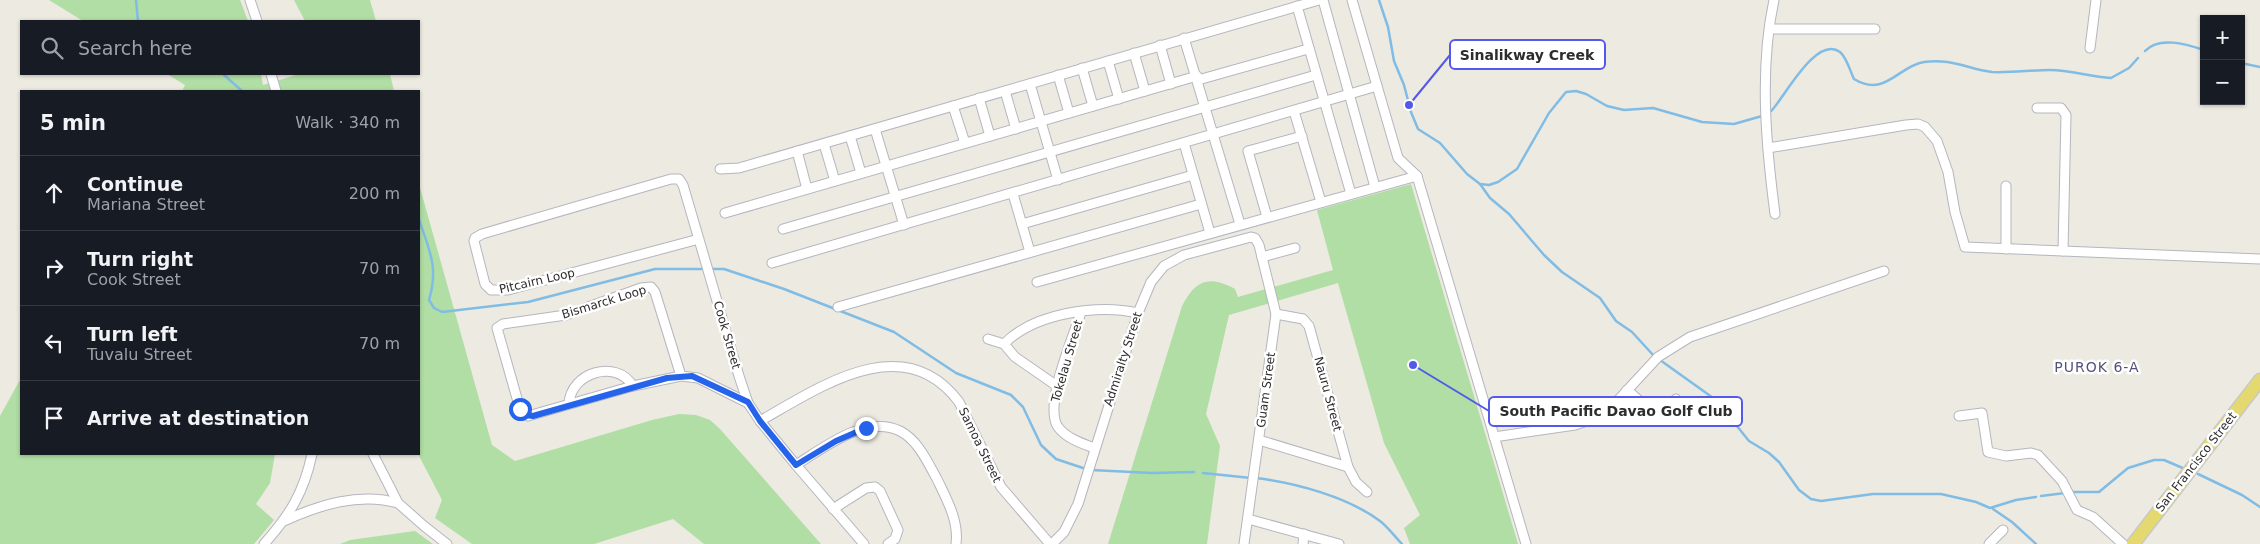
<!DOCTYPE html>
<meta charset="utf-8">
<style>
body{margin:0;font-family:"DejaVu Sans",sans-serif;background:#20242c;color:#f1f3f6}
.controls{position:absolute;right:15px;top:15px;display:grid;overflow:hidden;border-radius:0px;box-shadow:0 1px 4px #0004}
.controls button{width:45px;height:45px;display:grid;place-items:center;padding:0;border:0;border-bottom:1px solid #363941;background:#171b24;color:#f1f3f6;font:25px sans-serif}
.stop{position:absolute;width:15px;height:15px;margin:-11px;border:4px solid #2563eb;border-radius:50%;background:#fff}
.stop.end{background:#2563eb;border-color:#fff;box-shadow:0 1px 5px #0008}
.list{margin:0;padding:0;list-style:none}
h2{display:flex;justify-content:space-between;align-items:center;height:65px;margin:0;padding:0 20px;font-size:21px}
h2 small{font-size:16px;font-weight:400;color:#9ea1a6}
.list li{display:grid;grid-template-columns:32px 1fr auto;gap:15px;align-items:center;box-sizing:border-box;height:75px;padding:0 20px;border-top:1px solid #363941}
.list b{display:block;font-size:19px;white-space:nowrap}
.list p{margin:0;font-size:16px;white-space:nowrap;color:#9ea1a6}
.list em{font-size:16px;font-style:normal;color:#9ea1a6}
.icon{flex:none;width:28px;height:28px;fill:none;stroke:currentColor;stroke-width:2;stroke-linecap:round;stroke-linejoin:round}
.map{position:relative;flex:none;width:2260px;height:544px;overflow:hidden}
.search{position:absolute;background:#171b24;box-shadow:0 1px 4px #0004;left:20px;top:20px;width:400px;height:55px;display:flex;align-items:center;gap:12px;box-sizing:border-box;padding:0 18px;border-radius:0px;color:#9ea1a6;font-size:19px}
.panel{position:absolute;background:#171b24;box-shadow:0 1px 4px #0004;left:20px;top:90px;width:400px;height:365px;border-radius:0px}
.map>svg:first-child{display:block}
.green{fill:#b0dea4}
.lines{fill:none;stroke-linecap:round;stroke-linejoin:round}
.stream{stroke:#80bce4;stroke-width:2.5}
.minor-casing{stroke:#b5b6bf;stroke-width:11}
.primary-casing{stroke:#c8c8c8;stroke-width:15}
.minor{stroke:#fff;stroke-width:9}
.primary{stroke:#e4d970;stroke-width:12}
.route{stroke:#2563eb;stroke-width:6}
.labels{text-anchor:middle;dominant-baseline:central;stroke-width:5;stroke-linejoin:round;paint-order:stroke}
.street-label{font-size:12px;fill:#2d2d2d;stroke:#fff}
.neighbourhood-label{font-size:14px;letter-spacing:1px;fill:#51537b;stroke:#fff}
.leader{fill:none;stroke:#535ae9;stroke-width:2}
.callout-dot{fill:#535ae9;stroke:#fff;stroke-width:2}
.callout{fill:#fff;stroke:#535ae9;stroke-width:2}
.callout-label{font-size:14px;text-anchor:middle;font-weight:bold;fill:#2d2d2d}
</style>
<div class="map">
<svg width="2260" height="544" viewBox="0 0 2260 544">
<rect width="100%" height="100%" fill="#edeae2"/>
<!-- green -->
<g class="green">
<polygon points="49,0 240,0 248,21 83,21"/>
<polygon points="294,0 370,0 376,21 305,21"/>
<polygon points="167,74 261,74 263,85 299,74 390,74 394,91 182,91 185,85"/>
<polygon points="419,184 492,445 515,461 652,420 679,414 696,415 710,420 720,429 821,544 704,544 673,519 594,544 472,544 435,518 442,500 418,454"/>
<path d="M 1411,184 L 1518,544 L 1410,544 L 1404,528 L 1420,515 L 1384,443 L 1338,283 L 1229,315 L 1206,414 L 1220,446 L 1207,544 L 1108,544 L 1182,306 C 1196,280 1208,275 1235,289 L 1238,297 L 1333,270 L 1317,210 Z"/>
<polygon points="21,378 21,454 275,454 270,483 256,504 274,520 254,544 0,544 0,416"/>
<polygon points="415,531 433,544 340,544 350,540"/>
</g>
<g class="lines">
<!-- stream -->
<g class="stream">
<polyline points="136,0 138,21"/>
<polyline points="1379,0 1388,27 1394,61 1404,85 1411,112 1418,129 1440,143 1467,174 1480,184 1489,185 1498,182 1517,169 1549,113 1566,92 1576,91 1586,94 1607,106 1624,110 1653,108 1702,122 1734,124 1762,116"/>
<path d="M 2145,51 C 2159,36 2186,44 2204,50"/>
<polyline points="2241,63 2260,67"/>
<polyline points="223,74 242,91"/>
<path d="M 1771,111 C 1783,100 1816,34 1840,52 C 1847,58 1850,71 1854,79 C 1885,98 1898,66 1924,62 C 1951,58 1968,69 1992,72 C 2011,73 2031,70 2050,70 C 2071,70 2090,77 2111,78 L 2129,68 L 2138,58"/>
<polyline points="1480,184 1490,198 1509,214 1544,255 1562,272 1600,298 1616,321 1632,332 1654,356"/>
<path d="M 419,219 C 429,251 439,266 429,300 L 434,308 L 442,312 L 528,302 L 655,269 L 724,269 L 784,289 L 894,332 L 956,373 L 1011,395 L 1023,407 L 1041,445 L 1056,459 L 1086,469"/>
<polyline points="1660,360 1716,400 1749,441 1769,453 1779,462 1799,490 1811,499 1821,501 1873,494 1941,494 1976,502 1990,508 2016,500 2036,497"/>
<polyline points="1091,470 1152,473 1194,472"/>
<polyline points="1203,473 1251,478"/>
<polyline points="2198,474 2242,495 2260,507"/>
<path d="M 1256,478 C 1296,483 1348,497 1380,521 C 1388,527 1395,537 1402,544"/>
<polyline points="2072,492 2099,492 2128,468 2154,460 2164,460 2185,469"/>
<polyline points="2041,496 2065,493"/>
<polyline points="1993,509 2012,522 2036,544"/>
</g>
<defs>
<g id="minor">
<polyline points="250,0 257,21"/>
<polyline points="1323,0 1375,187"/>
<polyline points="1352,0 1398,158 1417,176 1526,544"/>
<path d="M 1774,0 C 1759,69 1766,145 1775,214"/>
<polyline points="1297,6 1351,194"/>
<polyline points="1770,29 1875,29"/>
<polyline points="1184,38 1240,224"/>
<polyline points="1160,45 1171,84"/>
<polyline points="2090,48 2096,0"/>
<polyline points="1134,53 1145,91"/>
<polyline points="1108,61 1119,99"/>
<polyline points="1082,68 1093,106"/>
<polyline points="271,74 276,91"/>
<polyline points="1058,75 1069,113"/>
<polyline points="1198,80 1308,49"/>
<polyline points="1030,84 1058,180"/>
<polyline points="1005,91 1016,129"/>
<polyline points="979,98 990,136"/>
<polyline points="953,106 965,143"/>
<polyline points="2037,108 2061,108 2066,115 2063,251"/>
<polyline points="1294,111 1321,202"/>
<polyline points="875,129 904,225"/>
<polyline points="850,136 861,173"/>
<polyline points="1184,143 1210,233"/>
<polyline points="824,144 835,181"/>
<polyline points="1768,148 1906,125 1918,124 1925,127 1937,141 1948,172 1955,212 1965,247 2260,259"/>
<polyline points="797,151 807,189"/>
<polyline points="720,169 739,168 1319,0"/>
<polyline points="1013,194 1030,252"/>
<polyline points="725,213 1197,76"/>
<polyline points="1267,217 1248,151 1302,136"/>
<polyline points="1022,224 1193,175"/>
<polyline points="783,229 1316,75"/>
<polyline points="699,239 508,290 491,290 485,284 474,241 475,238 482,234 671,179 679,179 683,185 739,376 748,403 760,421 796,465 864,544"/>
<polyline points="2006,249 2006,186"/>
<polyline points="1262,257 1295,248"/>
<polyline points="772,263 1377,86"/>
<polyline points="1037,282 1417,176"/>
<polyline points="838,307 1201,204"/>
<path d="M 1081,312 C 1074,336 1043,405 1058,427 C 1066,438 1081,443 1094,448"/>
<polyline points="1276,314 1303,319 1309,326 1348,467 1356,482 1367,492"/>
<polyline points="988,339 1004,344 1015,357 1057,386"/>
<path d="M 1004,344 C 1034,313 1097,304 1138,313"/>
<polyline points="681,376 655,292 651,287 641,288 566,315 503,324 497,328 520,409 528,416 633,386 681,376 698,378 748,403"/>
<polyline points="1627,390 1659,418 1676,399"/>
<path d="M 569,404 C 570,373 616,358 633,386"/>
<polyline points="1959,416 1982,413 1988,452 2006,456 2031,453 2038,455 2062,481 2077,510 2093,517 2123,544"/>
<path d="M 760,421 C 820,387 904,328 959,402 L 1001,487 L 1050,544"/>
<polyline points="1494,437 1575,425 1598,417 1609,410 1658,357 1690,337 1884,271"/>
<polyline points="1259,440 1348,467"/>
<polyline points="373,454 398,503 424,526 447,544"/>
<path d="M 796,465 C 823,448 866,414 900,431 C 918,440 928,463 937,479 C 947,500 959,521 956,544"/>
<polyline points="833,509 866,488 875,487 880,491 898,530 895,539 888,544"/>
<polyline points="1248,519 1339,544"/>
<path d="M 284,521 C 319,505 359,492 398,503"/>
<path d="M 264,544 C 290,515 304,492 312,454"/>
<polyline points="1052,544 1064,532 1078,504 1138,313 1151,282 1164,266 1184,255 1251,237 1255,238 1259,245 1276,314 1244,544"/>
<polyline points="1303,544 1304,534"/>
<polyline points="1989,544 2003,530"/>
</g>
<polyline id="primary" points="2133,544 2260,380"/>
</defs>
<!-- minor casing -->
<use href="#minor" class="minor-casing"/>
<!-- primary casing -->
<use href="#primary" class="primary-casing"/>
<!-- minor -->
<use href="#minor" class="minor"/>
<!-- primary -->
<use href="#primary" class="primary"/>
</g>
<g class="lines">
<!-- route -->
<polyline class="route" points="520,409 525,415 533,416 667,378 692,376 748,402 760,421 796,465 836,441 866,428"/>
</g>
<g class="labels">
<!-- street labels -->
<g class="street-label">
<text transform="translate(537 281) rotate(-13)">Pitcairn Loop</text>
<text transform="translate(604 302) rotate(-17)">Bismarck Loop</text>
<text transform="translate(727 335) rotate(74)">Cook Street</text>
<text transform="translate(1123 359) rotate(-72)">Admiralty Street</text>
<text transform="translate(1067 361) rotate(-74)">Tokelau Street</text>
<text transform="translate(1266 390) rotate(-82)">Guam Street</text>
<text transform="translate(1328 394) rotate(75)">Nauru Street</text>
<text transform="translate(980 445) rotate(64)">Samoa Street</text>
<text transform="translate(2196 462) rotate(-52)">San Francisco Street</text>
</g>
<!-- neighbourhood labels -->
<g class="neighbourhood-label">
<text x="2097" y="367">PUROK 6-A</text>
</g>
</g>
<!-- callouts -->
<path class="leader" d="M1409 105L1450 55M1413 365L1489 411"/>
<g class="callout-dot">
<circle cx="1409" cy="105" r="5"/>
<circle cx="1413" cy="365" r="5"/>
</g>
<g class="callout">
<rect x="1450" y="40" width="155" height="29" rx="5"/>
<rect x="1489" y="397" width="253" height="29" rx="5"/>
</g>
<g class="callout-label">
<text x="1527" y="60">Sinalikway Creek</text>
<text x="1616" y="416">South Pacific Davao Golf Club</text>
</g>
</svg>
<div class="controls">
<button>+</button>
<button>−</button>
</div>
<div class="stop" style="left:520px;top:409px"></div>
<div class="stop end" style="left:866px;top:428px"></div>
<div class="search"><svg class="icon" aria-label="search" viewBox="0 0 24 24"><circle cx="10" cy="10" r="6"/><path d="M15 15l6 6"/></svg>Search here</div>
<section class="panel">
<h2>5 min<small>Walk · 340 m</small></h2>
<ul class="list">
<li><svg class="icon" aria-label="ahead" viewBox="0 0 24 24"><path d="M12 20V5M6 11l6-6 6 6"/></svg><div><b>Continue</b><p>Mariana Street</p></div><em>200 m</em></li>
<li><svg class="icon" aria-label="right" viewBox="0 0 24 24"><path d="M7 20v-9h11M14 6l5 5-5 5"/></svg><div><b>Turn right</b><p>Cook Street</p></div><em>70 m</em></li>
<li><svg class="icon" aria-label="left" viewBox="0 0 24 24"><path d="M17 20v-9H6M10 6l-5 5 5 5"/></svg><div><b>Turn left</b><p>Tuvalu Street</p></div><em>70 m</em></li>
<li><svg class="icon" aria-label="arrive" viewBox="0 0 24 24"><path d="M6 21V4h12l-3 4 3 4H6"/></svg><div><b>Arrive at destination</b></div></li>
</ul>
</section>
</div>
